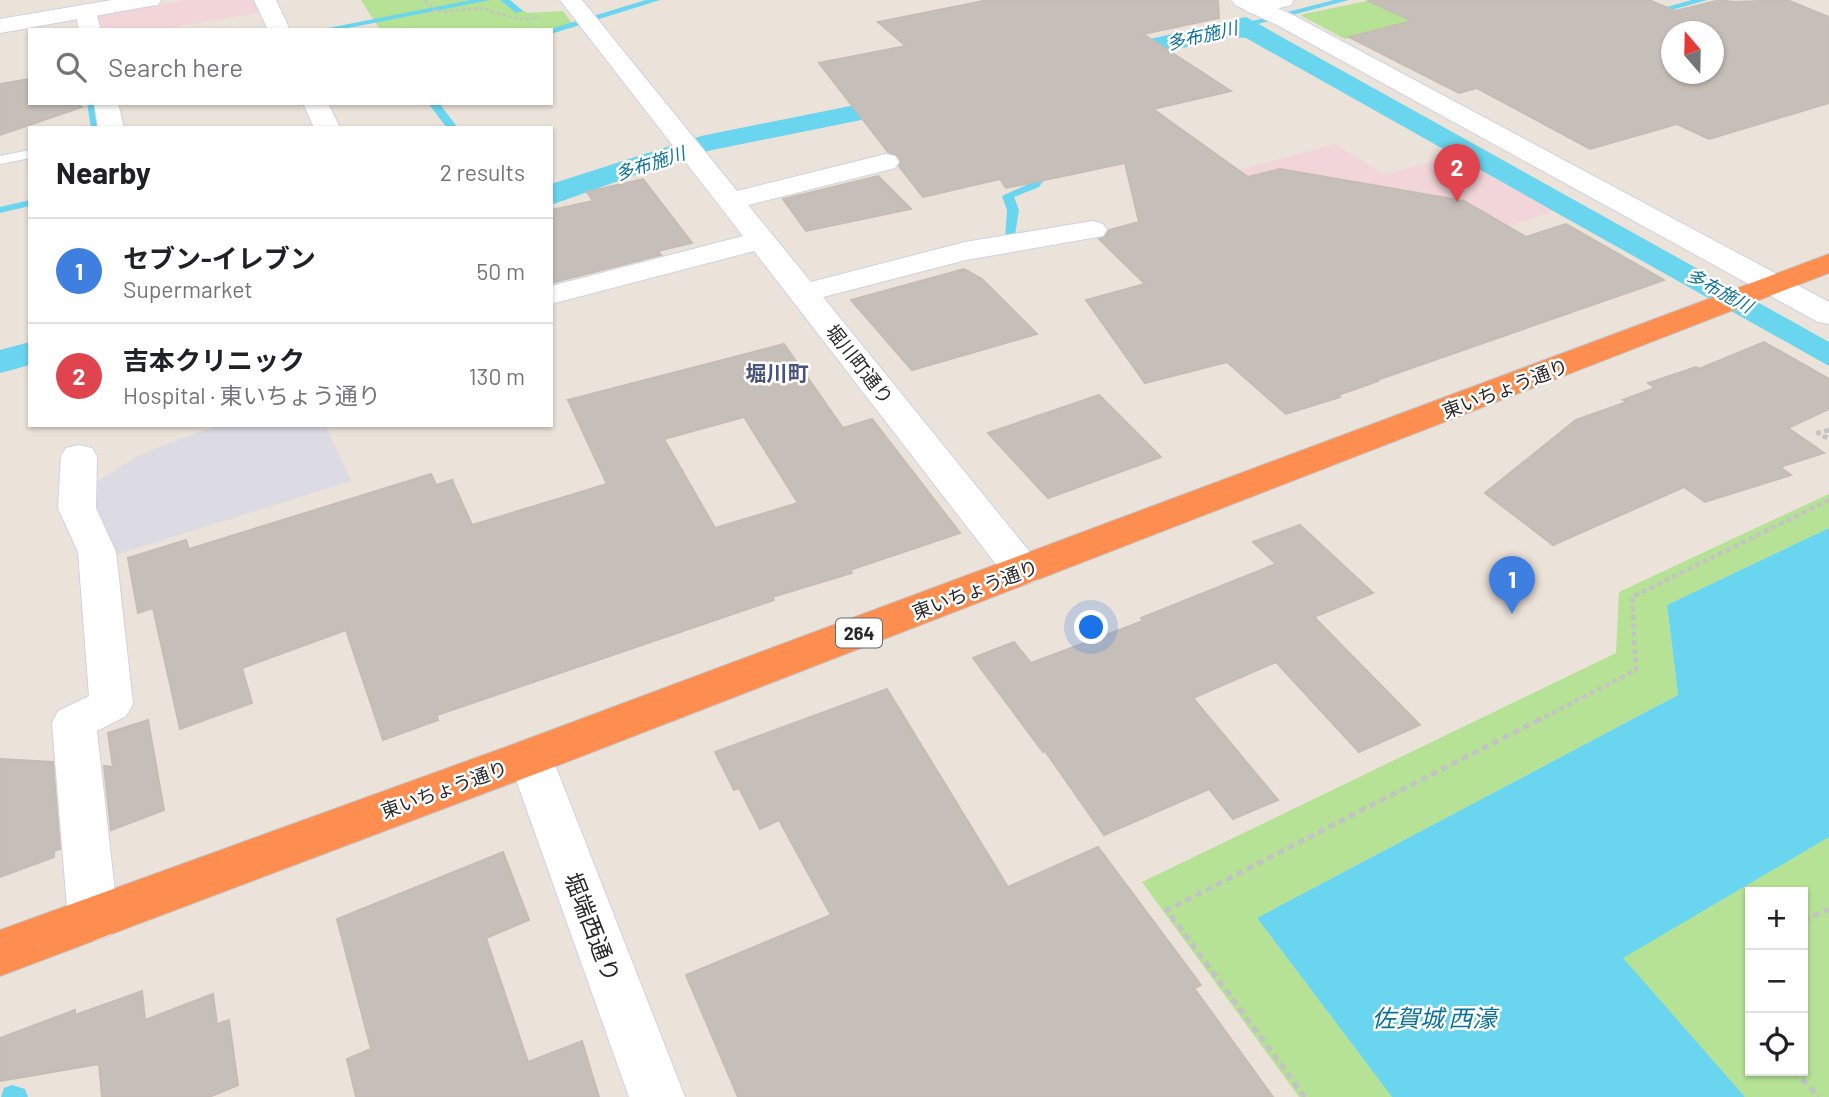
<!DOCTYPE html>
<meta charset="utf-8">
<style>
body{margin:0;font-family:Barlow,"Noto Sans JP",sans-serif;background:#f6f6f6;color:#202124}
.controls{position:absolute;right:21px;bottom:21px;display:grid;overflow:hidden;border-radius:0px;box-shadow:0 2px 5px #0004}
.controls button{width:63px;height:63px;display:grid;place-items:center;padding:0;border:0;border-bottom:2px solid #e0e0e0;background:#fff;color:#202124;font:35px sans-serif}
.compass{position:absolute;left:1661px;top:21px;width:63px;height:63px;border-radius:50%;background:#fff;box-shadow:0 2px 5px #0004;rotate:340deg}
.you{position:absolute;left:1092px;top:628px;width:24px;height:24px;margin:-18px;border:5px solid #fff;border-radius:50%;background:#1a73e8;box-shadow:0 0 0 10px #1a73e833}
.badge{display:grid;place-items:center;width:46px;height:46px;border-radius:50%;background:#366afa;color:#fff;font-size:23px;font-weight:700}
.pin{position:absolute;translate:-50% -58px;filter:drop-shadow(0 2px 4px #0008)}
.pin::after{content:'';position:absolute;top:37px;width:24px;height:21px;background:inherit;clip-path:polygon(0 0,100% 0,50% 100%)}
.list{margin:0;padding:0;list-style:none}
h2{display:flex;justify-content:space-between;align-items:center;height:91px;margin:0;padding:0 28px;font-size:30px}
h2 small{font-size:23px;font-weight:400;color:#757577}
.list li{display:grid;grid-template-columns:46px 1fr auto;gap:21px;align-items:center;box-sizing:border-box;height:105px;padding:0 28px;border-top:2px solid #e0e0e0}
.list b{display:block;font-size:26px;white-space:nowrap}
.list p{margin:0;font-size:23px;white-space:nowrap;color:#757577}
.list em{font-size:23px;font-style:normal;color:#757577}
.icon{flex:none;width:38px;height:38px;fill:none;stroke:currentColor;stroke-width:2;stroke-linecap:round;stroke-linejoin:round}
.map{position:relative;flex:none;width:1829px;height:1097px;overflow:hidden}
.search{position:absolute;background:#fff;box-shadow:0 2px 5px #0004;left:28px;top:28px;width:525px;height:77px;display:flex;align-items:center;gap:18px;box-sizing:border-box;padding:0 24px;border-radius:0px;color:#757577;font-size:26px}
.panel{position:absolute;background:#fff;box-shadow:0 2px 5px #0004;left:28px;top:126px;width:525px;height:301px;border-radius:0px}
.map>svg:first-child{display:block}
.industrial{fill:#dcdae2}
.medical{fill:#f2d5d9}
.green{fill:#b5e294;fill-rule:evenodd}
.water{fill:#6ad5ee}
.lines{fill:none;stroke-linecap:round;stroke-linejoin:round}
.stream{fill:#6ad5ee;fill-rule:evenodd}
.building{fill:#c6bfb9;stroke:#c5bdb3;stroke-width:2;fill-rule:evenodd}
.lane-casing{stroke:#ced3e1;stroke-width:2}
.street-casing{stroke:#ced3e1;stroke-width:2}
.secondary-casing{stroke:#ced3e1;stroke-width:2}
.highway-casing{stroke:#c3c3c3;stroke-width:2}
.path-far2{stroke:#c3c3c3;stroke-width:2.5;stroke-dasharray:3.5 2.5;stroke-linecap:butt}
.path-far1{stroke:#c3c3c3;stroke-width:4.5;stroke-dasharray:5 3.5;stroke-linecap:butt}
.path{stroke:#c3c3c3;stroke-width:5;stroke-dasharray:7 4.5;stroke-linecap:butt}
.lane{fill:#fff;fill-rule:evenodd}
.street{fill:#fff;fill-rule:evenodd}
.secondary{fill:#fff;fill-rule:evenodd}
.highway{fill:#fe8e50;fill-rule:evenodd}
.labels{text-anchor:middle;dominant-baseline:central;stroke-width:5;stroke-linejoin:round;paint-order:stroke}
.far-water-label{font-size:18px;font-style:italic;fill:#0d7297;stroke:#fff}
.shield{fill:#fff;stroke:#686868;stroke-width:2}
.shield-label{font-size:18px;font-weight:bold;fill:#282828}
.street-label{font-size:19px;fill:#282828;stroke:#fff}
.neighbourhood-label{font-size:21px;font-weight:bold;fill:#485478;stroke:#fff}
.near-street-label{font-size:23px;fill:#282828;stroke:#fff}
.near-water-label{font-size:24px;font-style:italic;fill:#0d7297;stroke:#fff}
</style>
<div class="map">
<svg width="1829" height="1097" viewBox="0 0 1829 1097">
<rect width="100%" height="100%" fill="#ebe2d9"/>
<!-- industrial -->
<polygon class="industrial" points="219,425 325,425 351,481 115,555 91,507 93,484 141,454"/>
<!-- medical -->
<g class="medical">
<polygon points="188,0 258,0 263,12 157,30 94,30 91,17"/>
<polygon points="1335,144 1384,175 1453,155 1554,211 1483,235 1219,175"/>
</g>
<!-- green -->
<g class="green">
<polygon points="361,0 508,0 527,13 563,11 575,27 551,32 551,30 380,30"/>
<polygon points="1371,0 1415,21 1345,39 1300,15"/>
<polygon points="1829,494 1829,528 1667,605 1678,695 1257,918 1392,1097 1299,1097 1142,882 1616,653 1619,592"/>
<path d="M 1829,837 L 1829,1097 L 1745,1097 L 1622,958 ZM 1750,892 L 1803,892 L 1803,1071 L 1750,1071 Z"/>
</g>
<!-- water -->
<g class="water">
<polygon points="1246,17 1829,342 1829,366 1246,38 1231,37 1015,86 1000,92 712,150 677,160 551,205 551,184 701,136 925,91"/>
<polygon points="30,342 30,365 0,373 0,350"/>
<polygon points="1829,528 1829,837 1623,958 1745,1097 1392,1097 1257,918 1678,695 1667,605"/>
</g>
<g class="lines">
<!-- stream -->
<g class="stream">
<polygon points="471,0 490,0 338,30 318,30"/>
<polygon points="500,0 510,0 523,11 516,13"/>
<polygon points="646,0 660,0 554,33 547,30"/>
<polygon points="1334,0 1349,0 1246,27 1241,24"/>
<polygon points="1692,0 1707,0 1650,16 1645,13"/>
<polygon points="87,103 97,103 101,128 91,128"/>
<polygon points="428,103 439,103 458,128 447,128"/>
<polygon points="1038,160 1042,161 1050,172 1039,187 1014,197 1019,210 1015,235 1013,238 1005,238 1007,210 1002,196 1031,183 1038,172 1033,163"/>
<polygon points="30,200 30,206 0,213 0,207"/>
<polygon points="12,1085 25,1089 28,1097 1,1097 4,1088"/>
</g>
</g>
<!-- building -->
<g class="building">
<polygon points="988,0 1218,0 1219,18 1143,34 1231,91 1153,109 1248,177 1280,169 1464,201 1526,237 1566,224 1664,280 1377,380 1378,381 1338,395 1340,397 1286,414 1227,362 1145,383 1086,300 1145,284 1099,239 1105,237 1109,230 1139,222 1125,163 1006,188 1000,179 923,197 899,166 901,161 897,155 888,152 819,63 906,46 878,22"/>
<path d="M 1367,0 L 1649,0 L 1675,11 L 1720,0 L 1733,2 L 1787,0 L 1829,17 L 1829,103 L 1709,139 L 1677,124 L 1590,149 L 1477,88 L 1459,93 L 1349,37 L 1412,21 ZM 1671,32 L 1713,32 L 1713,74 L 1671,74 Z"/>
<polygon points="30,79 30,103 75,103 82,107 0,135 0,84"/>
<polygon points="878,176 911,209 806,231 783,199"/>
<polygon points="643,179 692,243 658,251 661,255 551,283 551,210 593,201 587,192"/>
<polygon points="964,269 982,279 1037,334 912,370 851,300"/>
<polygon points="1764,342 1829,379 1829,409 1788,428 1824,453 1780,467 1791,475 1705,502 1684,487 1553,545 1485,493 1576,420 1627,402 1623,400 1655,388 1648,383 1696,367 1699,369"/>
<path d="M 784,344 L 843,428 L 872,419 L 960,533 L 850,570 L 852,573 L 772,597 L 774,600 L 437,715 L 438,720 L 383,740 L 346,630 L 242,668 L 252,703 L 180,729 L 153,608 L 138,613 L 128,558 L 186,540 L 189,549 L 431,474 L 436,485 L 452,480 L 472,525 L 607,484 L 568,400 ZM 744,417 L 798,503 L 715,528 L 664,439 Z"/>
<polygon points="1099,395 1161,457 1048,498 988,433"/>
<polygon points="1300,525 1373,593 1314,617 1420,725 1359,752 1276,662 1193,698 1278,800 1233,819 1209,789 1104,835 1045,751 1043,752 973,658 1014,642 1031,663 1143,621 1141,618 1276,564 1253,542"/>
<polygon points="887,689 1008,887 1098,847 1201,985 1194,988 1273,1097 738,1097 686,975 831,915 779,820 760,829 739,788 734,790 715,752"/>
<polygon points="148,720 164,810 111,830 104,766 113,767 108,733"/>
<polygon points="0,759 53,762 60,849 54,851 54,857 0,877"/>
<polygon points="503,852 529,920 486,938 528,1062 582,1041 599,1097 356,1097 347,1059 371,1049 337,919"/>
<polygon points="142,991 145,1020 213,994 217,1024 229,1020 238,1085 209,1097 102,1097 99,1064 0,1081 0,1038 75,1010 75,1015"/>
</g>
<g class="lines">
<defs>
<polygon id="lane" points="30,150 30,158 0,164 0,156"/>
<g id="street">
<polygon points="254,0 276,0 290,30 268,30"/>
<polygon points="560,0 582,0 737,191 886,154 895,156 899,162 895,168 748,205 811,282 965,242 1093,221 1103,224 1107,230 1103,236 966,260 823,297 1037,561 1043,571 1037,581 1023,585 1009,581 754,251 551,304 551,286 743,236"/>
<polygon points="1257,0 1294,0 1291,5 1255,14 1247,12 1244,7 1247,2"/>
<polygon points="86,4 94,6 101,30 79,30 75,11 78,6"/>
<polygon points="94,103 118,103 124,128 98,128"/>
<polygon points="303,103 328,103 340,128 314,128"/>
<polygon points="79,445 92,448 97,456 96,508 116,552 133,704 126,716 97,731 118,919 111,935 93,941 75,935 68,919 52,723 58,711 89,696 78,552 58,508 61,456 66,448"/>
</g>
<g id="secondary">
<polygon points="112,0 161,0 158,5 150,6 0,33 0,19"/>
<polygon points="1232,0 1260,0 1295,16 1829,302 1829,324 1818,322 1279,26 1235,5"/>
<polygon points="530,739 546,744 552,757 685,1097 629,1097 508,757 514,744"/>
</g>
<polygon id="highway" points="1829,254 1829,273 546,770 0,976 0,930 514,744"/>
</defs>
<!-- lane casing -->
<use href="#lane" class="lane-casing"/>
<!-- street casing -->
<use href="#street" class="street-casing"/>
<!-- secondary casing -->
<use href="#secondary" class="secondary-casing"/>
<!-- highway casing -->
<use href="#highway" class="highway-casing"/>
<!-- path-far2 -->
<polyline class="path-far2" points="425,0 436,12 481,8 518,19 539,18"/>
<!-- path-far1 -->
<g class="path-far1">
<polyline points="1829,430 1818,433 1829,439"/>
<polyline points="1537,721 1636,670 1632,597 1829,500"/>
</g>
<!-- path -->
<g class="path">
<polyline points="1803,921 1829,909"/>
<polyline points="1750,979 1750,986"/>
<polyline points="1794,1071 1819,1097"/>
<polyline points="1305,1097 1167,910 1540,719"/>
</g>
<!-- lane -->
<use href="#lane" class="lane"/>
<!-- street -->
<use href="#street" class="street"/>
<!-- secondary -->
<use href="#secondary" class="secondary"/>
<!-- highway -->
<use href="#highway" class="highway"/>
</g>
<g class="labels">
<!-- far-water labels -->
<g class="far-water-label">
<text transform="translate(1202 35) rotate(-13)">多布施川</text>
<text transform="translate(650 163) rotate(-18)">多布施川</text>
<text transform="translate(1720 290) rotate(29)">多布施川</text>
</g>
<!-- shield labels -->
<rect class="shield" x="836" y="618.5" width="46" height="29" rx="5"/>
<g class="shield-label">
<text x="859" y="633">264</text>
</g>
<!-- street labels -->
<g class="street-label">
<text transform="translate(860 364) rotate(52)">堀川町通り</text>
<text transform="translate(1505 388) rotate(-21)">東いちょう通り</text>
<text transform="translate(975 589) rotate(-21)">東いちょう通り</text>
<text transform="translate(444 789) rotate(-20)">東いちょう通り</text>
</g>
<!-- neighbourhood labels -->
<g class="neighbourhood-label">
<text x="777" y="372">堀川町</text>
</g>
<!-- near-street labels -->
<g class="near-street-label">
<text transform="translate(593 927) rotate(69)">堀端西通り</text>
</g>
<!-- near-water labels -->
<g class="near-water-label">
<text x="1434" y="1017">佐賀城 西濠</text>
</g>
</g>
</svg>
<div class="controls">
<button>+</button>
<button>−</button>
<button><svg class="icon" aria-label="locate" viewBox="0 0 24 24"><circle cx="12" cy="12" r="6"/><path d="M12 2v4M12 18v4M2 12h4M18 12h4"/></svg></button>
</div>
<svg class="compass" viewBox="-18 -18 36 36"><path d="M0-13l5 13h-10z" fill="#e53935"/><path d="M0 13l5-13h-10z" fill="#757577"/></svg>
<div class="you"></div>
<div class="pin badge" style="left:1512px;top:614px;background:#3f7fe0">1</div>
<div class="pin badge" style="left:1457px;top:202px;background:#e0444e">2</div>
<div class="search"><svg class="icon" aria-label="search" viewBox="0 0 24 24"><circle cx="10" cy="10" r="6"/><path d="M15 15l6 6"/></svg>Search here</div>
<section class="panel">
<h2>Nearby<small>2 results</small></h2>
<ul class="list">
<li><span class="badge" style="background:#3f7fe0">1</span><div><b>セブン-イレブン</b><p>Supermarket</p></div><em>50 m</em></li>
<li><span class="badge" style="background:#e0444e">2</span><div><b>吉本クリニック</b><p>Hospital · 東いちょう通り</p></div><em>130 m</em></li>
</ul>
</section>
</div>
